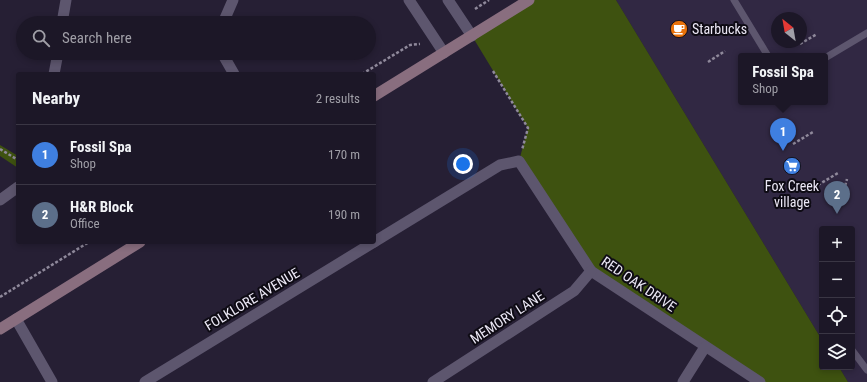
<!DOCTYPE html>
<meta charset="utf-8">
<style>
body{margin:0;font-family:"Roboto Condensed",sans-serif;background:#25202f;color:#f1f3f6}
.controls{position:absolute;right:12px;bottom:12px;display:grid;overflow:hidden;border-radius:4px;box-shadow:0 2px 6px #0003}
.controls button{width:36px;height:36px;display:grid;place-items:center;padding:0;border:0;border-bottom:1px solid #3a3644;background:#1c1727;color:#f1f3f6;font:20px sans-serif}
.compass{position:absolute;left:771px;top:12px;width:36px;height:36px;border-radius:50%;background:#1c1727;box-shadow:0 2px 6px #0003;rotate:329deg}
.you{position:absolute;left:463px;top:164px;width:14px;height:14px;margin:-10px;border:3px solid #fff;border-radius:50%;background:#1a73e8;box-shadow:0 0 0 6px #1a73e833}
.badge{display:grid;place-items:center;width:26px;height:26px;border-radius:50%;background:#ea580c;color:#fff;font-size:13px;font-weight:700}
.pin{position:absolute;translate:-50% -33px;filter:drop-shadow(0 1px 2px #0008)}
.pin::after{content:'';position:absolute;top:21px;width:14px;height:12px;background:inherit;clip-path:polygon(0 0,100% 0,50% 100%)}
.popup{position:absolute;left:738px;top:53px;width:90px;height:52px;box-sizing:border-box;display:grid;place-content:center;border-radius:4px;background:#1c1727;filter:drop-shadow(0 1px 3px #0005);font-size:13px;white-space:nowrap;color:#a09fa7}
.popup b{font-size:15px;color:#f1f3f6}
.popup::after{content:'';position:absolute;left:50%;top:100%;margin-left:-8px;border:8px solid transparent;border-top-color:#1c1727}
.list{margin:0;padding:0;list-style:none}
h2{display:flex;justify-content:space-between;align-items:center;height:52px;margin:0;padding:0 16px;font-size:17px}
h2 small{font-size:13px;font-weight:400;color:#a09fa7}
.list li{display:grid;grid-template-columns:26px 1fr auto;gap:12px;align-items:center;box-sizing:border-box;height:60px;padding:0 16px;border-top:1px solid #3a3644}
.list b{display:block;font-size:15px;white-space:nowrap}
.list p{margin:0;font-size:13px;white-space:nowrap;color:#a09fa7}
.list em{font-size:13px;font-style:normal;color:#a09fa7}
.icon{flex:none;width:22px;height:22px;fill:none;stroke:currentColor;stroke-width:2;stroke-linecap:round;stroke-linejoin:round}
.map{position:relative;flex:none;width:867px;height:382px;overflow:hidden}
.search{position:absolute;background:#1c1727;box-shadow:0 2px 6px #0003;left:16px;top:16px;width:360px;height:44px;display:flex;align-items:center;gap:10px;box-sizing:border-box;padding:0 14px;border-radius:22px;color:#a09fa7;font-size:15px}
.panel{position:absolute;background:#1c1727;box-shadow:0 2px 6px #0003;left:16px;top:72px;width:360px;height:172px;border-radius:4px}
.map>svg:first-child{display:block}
.built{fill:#312843;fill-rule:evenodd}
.green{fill:#3e5210}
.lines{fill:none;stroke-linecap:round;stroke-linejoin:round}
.path{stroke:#8f899b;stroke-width:2.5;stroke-dasharray:3 2;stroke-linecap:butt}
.service{stroke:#5d566e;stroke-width:7}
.minor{stroke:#5d566e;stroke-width:11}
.secondary{stroke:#896e7f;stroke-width:11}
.labels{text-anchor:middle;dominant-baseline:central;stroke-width:4;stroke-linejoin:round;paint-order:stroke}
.poi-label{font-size:14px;fill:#ece8f6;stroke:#0e0b14;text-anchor:start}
.street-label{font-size:14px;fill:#ece8f6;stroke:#0e0b14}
</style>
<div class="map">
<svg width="867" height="382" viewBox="0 0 867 382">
<rect width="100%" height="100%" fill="#261f34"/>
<!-- built -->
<path class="built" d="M 616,0 L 867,0 L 867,382 L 848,382 L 839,367 L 852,367 L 852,229 L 822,229 L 822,340 ZM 777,18 L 801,18 L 801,42 L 777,42 ZM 741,56 L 825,56 L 825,102 L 741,102 Z"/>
<!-- green -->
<g class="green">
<polygon points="529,0 616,0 822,340 822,367 839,367 848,382 760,382 591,271 519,161 528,128 472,36"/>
<polygon points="0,145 18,156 18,168 0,156"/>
</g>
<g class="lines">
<!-- path -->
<g class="path">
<polyline points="475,9 489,0"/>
<polyline points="800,44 817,34"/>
<polyline points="708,62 725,51"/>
<polyline points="493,71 528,128 522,150"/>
<polyline points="362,74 410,45 420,44"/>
<polyline points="793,144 813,132"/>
<polyline points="0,149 18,160"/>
<polyline points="818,185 838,173"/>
<polyline points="840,205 847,179"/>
<polyline points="0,297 89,242"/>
</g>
<!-- service -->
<g class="service">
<polyline points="734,0 768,56"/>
<polyline points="825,58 867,33"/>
<polyline points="852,350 867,370"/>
</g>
<!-- minor -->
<g class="minor">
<polyline points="409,0 444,53"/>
<polyline points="448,0 472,36"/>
<polyline points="62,23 66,0"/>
<polyline points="223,23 233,0"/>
<polyline points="222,53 234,74"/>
<polyline points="54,74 58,53"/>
<polyline points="0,200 18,187"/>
<polyline points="374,242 500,165 519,161 591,271 760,382"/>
<polyline points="16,319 52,382"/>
<polyline points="145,382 374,242"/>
<polyline points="433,382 574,291 591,271"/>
<polyline points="683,382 705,347"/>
</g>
<!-- secondary -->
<g class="secondary">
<polyline points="374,96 529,0"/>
<polyline points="0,329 140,242"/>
</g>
</g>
<!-- icons -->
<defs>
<symbol id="cafe-disc" viewBox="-11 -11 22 22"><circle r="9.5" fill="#e8710a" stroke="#0e0b14"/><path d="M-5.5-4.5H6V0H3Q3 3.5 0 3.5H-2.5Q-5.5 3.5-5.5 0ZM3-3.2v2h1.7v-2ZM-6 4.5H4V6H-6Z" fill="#fff"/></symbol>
<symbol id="supermarket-disc" viewBox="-11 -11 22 22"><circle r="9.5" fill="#3f7fe0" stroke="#0e0b14"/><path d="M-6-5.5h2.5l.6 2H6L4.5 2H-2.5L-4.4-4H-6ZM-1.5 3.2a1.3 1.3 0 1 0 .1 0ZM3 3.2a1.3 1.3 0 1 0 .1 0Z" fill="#fff"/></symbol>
</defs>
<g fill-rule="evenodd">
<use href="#cafe-disc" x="669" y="19" width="20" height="20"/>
<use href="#supermarket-disc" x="782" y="156" width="20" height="20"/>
</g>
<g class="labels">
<!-- poi labels -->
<g class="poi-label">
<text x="692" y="29">Starbucks</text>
<text x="792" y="186" text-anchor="middle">Fox Creek<tspan x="792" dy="16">village</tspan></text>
</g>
<!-- street labels -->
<g class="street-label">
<text transform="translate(639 284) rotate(34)">RED OAK DRIVE</text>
<text transform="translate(252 299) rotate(-31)">FOLKLORE AVENUE</text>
<text transform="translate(507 317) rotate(-33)">MEMORY LANE</text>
</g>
</g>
</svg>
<div class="controls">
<button>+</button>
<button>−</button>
<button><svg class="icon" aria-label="locate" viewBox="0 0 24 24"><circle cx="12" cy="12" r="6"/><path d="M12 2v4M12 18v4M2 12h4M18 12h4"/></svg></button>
<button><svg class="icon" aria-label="layers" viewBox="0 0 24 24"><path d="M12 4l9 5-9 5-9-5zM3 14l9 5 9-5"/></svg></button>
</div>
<svg class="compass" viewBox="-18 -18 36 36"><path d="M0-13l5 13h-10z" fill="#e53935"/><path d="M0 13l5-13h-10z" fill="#a09fa7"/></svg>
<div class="you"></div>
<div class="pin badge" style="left:783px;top:151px;background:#3f7fe0">1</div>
<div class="popup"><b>Fossil Spa</b>Shop</div>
<div class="pin badge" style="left:837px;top:214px;background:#5c6f8a">2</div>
<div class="search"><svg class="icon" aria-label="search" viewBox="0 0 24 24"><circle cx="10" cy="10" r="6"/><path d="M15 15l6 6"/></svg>Search here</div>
<section class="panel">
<h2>Nearby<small>2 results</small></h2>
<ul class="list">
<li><span class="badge" style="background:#3f7fe0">1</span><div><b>Fossil Spa</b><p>Shop</p></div><em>170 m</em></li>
<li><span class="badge" style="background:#5c6f8a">2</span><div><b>H&amp;R Block</b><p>Office</p></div><em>190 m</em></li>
</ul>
</section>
</div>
